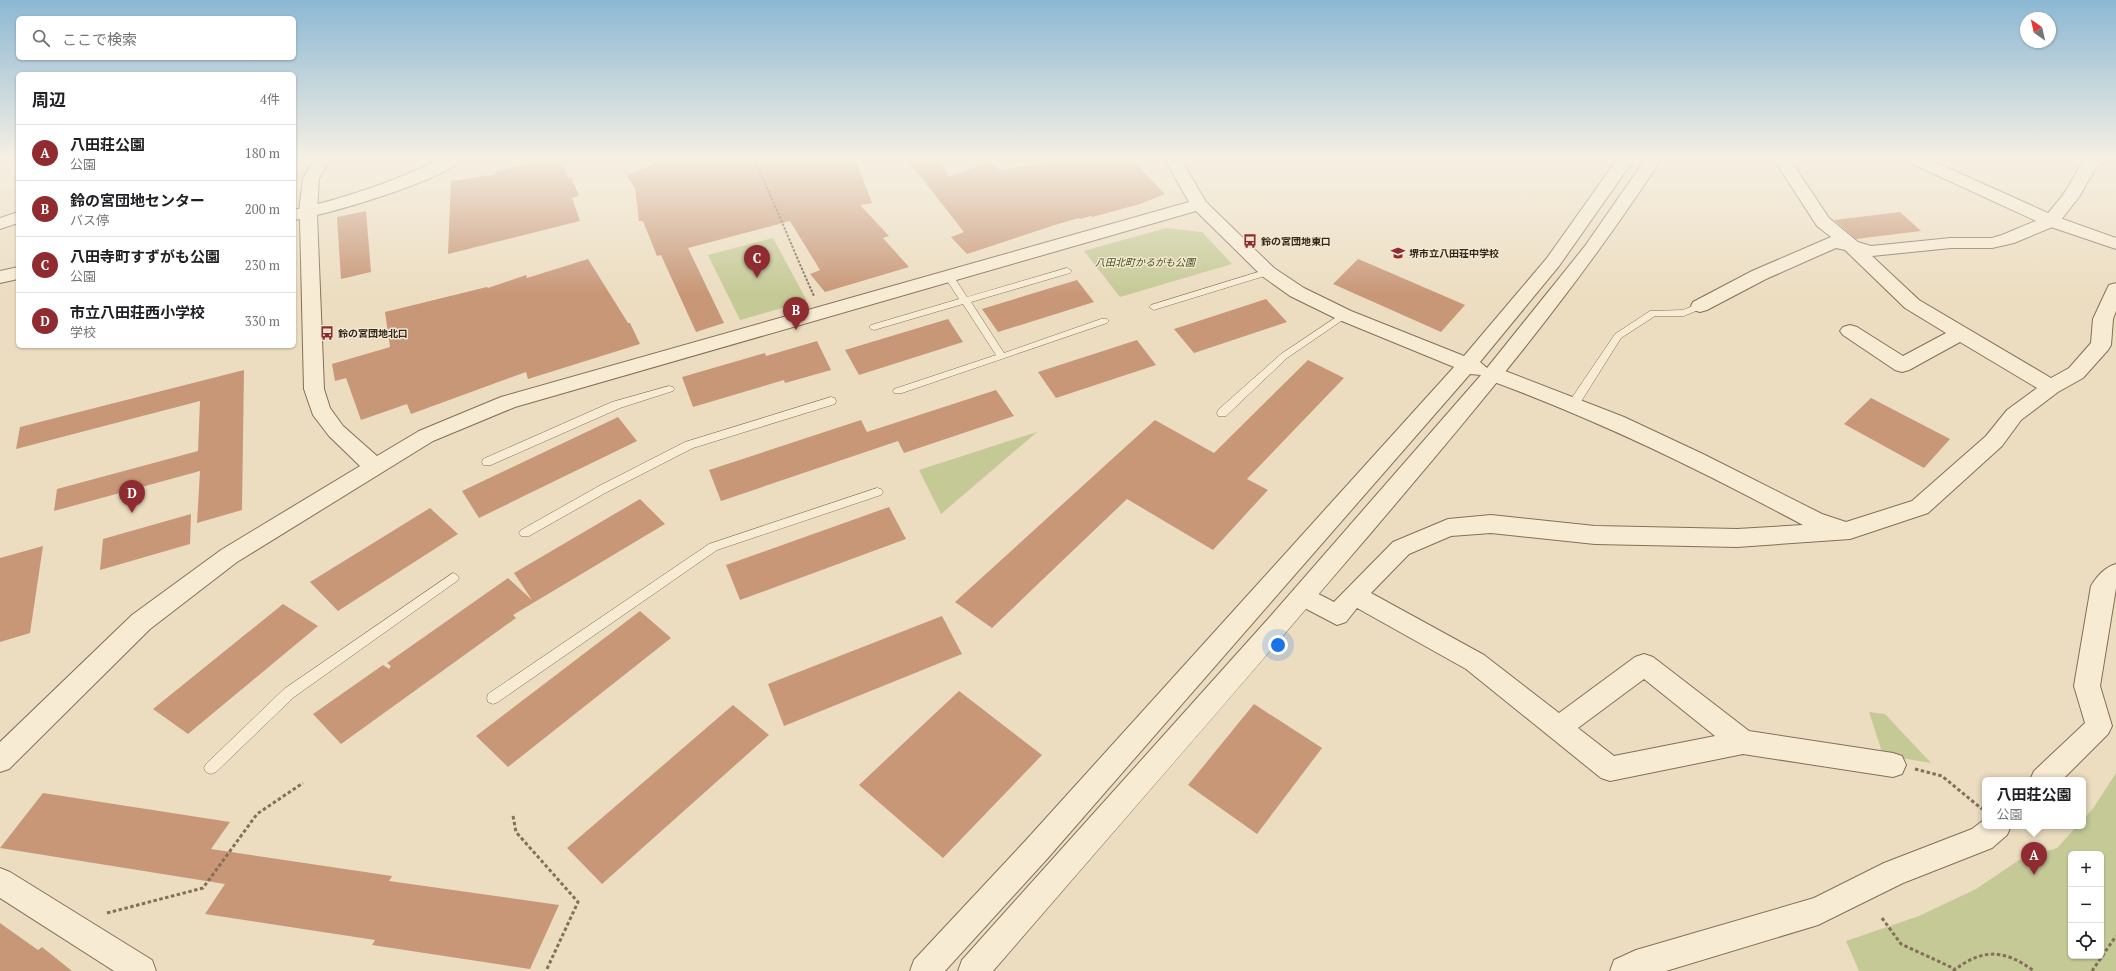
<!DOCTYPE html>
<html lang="ja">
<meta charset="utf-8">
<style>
body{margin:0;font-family:"PT Serif","Noto Sans JP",serif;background:#f2f2f2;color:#202124}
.controls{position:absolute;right:12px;bottom:12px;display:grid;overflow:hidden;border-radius:6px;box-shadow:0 1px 3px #0004}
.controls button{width:36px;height:36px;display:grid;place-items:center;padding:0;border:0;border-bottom:1px solid #e0e0e0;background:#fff;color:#202124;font:20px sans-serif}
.compass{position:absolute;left:2020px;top:12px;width:36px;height:36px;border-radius:50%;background:#fff;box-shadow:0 1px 3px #0004;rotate:326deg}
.you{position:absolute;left:1278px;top:645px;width:14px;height:14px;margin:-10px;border:3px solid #fff;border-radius:50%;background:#1a73e8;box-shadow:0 0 0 6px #1a73e833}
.badge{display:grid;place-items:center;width:26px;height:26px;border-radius:50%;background:#902c31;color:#fff;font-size:13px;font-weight:700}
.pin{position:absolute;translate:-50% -33px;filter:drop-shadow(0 1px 2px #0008)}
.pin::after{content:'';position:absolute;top:21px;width:14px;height:12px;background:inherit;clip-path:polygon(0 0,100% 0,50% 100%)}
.popup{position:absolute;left:1982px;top:777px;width:104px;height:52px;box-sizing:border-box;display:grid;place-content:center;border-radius:6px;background:#fff;filter:drop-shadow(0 1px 3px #0005);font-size:13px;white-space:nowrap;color:#757577}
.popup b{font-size:15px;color:#202124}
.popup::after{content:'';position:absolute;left:50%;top:100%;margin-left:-8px;border:8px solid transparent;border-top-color:#fff}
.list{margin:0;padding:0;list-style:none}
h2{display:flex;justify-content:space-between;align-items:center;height:52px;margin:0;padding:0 16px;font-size:17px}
h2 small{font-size:13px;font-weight:400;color:#757577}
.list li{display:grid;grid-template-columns:26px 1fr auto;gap:12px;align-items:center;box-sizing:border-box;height:56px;padding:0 16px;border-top:1px solid #e0e0e0}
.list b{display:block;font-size:15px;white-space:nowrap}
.list p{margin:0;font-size:13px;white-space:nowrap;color:#757577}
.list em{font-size:13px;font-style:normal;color:#757577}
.icon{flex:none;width:22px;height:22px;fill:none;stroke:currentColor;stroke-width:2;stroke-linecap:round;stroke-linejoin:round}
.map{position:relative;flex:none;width:2116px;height:971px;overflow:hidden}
.search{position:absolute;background:#fff;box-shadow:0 1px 3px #0004;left:16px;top:16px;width:280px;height:44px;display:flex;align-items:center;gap:10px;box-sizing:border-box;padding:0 14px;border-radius:6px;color:#757577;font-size:15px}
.panel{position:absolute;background:#fff;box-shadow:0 1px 3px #0004;left:16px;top:72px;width:280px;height:276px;border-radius:6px}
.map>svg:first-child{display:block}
.green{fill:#c5c996;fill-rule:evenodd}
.building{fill:#c89778}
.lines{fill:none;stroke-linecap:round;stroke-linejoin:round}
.service-casing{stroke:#846f59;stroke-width:1}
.minor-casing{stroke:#846f59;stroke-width:2}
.tertiary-casing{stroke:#846f59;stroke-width:2}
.path-far1{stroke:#846f59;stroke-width:2;stroke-dasharray:2.5 1.5;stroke-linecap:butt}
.path{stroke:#846f59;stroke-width:3;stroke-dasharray:3.5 2.5;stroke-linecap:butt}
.service{fill:#f7ebd4;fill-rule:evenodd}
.minor{fill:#f7ebd4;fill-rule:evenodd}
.tertiary{fill:#f7ebd4;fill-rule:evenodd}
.labels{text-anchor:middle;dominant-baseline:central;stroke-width:3;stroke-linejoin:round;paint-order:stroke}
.poi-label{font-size:10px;font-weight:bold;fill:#34281d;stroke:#f3e8d0;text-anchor:start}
.park-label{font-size:10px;font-style:italic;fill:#475025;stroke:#f3e8d0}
</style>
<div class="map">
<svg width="2116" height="971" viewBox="0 0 2116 971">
<rect width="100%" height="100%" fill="#ecddc1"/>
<!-- green -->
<g class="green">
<polygon points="1166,228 1202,232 1232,264 1120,297 1084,251"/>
<polygon points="773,238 807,301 740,320 708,255"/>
<polygon points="1037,432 941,514 919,470"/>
<polygon points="1869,712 1885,714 1931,763 1883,755"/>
<path d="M 2116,773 L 2116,971 L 1859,971 L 1846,941 L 1919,916 L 1976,889 L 2019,860 L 2057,848 L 2077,826 L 2083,826 L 2083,820 L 2094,807 ZM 2071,854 L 2101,854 L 2101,956 L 2071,956 Z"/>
</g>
<!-- building -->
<g class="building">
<polygon points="552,158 560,158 568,178 571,177 579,196 572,198 580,221 448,254 451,181 497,174 494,172"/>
<polygon points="666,158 855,158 872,203 860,205 889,236 883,238 909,267 825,292 810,274 820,270 790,221 688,248 724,323 696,332 661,255 657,256 643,221 639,221 635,188 626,175 653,165 652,163"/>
<polygon points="906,158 940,158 948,177 989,162 999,170 1051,163 1050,160 1061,158 1130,158 1165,194 1140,204 1092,217 1091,216 1080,219 1079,218 1058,224 967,254 951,237 964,232"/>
<polygon points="366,211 371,272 341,279 337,217"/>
<polygon points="1900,212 1921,231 1856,239 1834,220"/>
<polygon points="588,259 628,323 630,323 640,344 528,379 526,372 411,414 407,404 361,420 346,378 335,381 332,364 390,347 385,312 487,287 488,288 526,275 527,278"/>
<polygon points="1358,259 1370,264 1465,305 1441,332 1333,284"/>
<polygon points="1077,280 1094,302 998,332 982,309"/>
<polygon points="1266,299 1287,322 1194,353 1174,329"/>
<polygon points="948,319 963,342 859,375 845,350"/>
<polygon points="1137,340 1156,365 1056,398 1038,372"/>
<polygon points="817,341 831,370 785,383 784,380 693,407 682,377 765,353 766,356"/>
<polygon points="1308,360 1344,378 1247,479 1268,490 1213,550 1127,499 992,628 955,602 1155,420 1214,453"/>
<polygon points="244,370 242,510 197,523 200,471 54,511 57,489 198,451 200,401 16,449 20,427"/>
<polygon points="996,390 1014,416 904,453 898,441 721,501 709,470 861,420 867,432"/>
<polygon points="1871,398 1950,439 1924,468 1844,424"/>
<polygon points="618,417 637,441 479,518 462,491"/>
<polygon points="640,499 665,524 513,615 516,618 341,744 313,714 383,665 389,669 391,666 387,663 508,578 532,600 514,573"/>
<polygon points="889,507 906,539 740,600 726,565"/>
<polygon points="430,508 458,534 338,611 310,582"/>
<polygon points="191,514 190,544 100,570 103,539"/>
<polygon points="43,546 30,633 0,642 0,558"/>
<polygon points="283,604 318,626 188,734 153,709"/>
<polygon points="640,611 671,638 508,767 476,736"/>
<polygon points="942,616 962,654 784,726 768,684"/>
<polygon points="959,691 1042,755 943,858 859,785"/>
<polygon points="1254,704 1322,748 1257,834 1188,785"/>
<polygon points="733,705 769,735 602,884 567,848"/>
<polygon points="43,793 230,822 211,849 392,876 389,881 559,905 530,969 372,945 375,940 205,914 225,884 0,848"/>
<polygon points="0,923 38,950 42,947 72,971 0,971"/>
</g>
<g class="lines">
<defs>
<g id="service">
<polygon points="1067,268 1072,271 1070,273 971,302 1004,353 1101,319 1107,319 1109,321 1107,323 902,393 894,393 893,391 894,389 996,355 963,304 874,330 871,329 869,327 871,325 959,299 944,276 946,274 952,274 967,297"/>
<polygon points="1268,269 1273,272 1271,274 1157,309 1154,310 1149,307 1151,305"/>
<polygon points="1700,303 1705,306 1703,308 1684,316 1655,316 1621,338 1577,408 1569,408 1568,405 1569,402 1615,334 1650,311 1683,310"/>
<polygon points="1344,312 1347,313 1349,315 1347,317 1287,358 1226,416 1218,416 1217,413 1218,410 1281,354"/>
<polygon points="669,386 673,387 674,389 673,391 620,408 491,465 483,465 482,462 483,459 612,402"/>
<polygon points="831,397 835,398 836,401 835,404 693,448 607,492 529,536 521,536 519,533 521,530 599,486 685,442"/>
<polygon points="877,488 881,489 883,492 881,495 717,550 498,702 493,704 488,702 487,698 488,694 709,544"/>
<polygon points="453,573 457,575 459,578 457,581 294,697 216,772 211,774 206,772 204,768 206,764 284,689"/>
</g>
<g id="minor">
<polygon points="315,158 331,158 319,178 317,212 314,216 308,217 302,216 299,212 303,178"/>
<path d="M 1773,158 L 1789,158 L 1829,218 L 1858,242 L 1871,246 L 1951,238 L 1992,238 L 2002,235 L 2045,217 L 2063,195 L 2083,162 L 2090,158 L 2110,158 L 2095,169 L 2079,197 L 2057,225 L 2014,243 L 1992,248 L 1951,248 L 1872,256 L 1919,300 L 2051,378 L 2069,368 L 2091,343 L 2093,319 L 2107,289 L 2109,285 L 2116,283 L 2116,311 L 2113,319 L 2111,345 L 2108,350 L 2083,378 L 2058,392 L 2021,420 L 2002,446 L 1928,513 L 1850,539 L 1737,547 L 1595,544 L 1491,533 L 1451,536 L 1409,554 L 1371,593 L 1484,655 L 1559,713 L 1635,657 L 1644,654 L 1653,657 L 1749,731 L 1893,753 L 1902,756 L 1906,765 L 1902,774 L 1893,777 L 1743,754 L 1610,781 L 1601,778 L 1466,669 L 1357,608 L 1346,622 L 1337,625 L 1295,603 L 1291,596 L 1295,589 L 1303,586 L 1334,602 L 1393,542 L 1448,519 L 1491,515 L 1595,526 L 1737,529 L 1803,525 C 1700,470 1596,419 1486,379 L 1483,374 L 1486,369 L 1493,367 L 1500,369 L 1624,417 L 1705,455 L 1822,514 L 1846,522 L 1912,501 L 1986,436 L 2007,410 L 2037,388 L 1960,342 L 1909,370 L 1902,372 L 1895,370 L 1843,335 L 1840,331 L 1843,327 L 1850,325 L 1857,327 L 1903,356 L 1946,333 L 1905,308 L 1845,250 L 1836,248 L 1766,279 L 1707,310 L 1700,312 L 1693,310 L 1691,306 L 1693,302 L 1752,271 L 1831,237 L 1817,226 ZM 1644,679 L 1715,736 L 1614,756 L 1578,728 Z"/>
<polygon points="18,212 18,223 0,229 0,218"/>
<path d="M 2116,564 L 2116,588 L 2100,686 L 2112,726 L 2108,734 L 2062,780 L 2030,780 L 2034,771 L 2085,723 L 2074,686 L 2091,586 C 2097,576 2105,567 2116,564 Z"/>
<polygon points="1985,819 1985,826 2011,826 2007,835 1992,848 1903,883 1818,925 1666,971 1610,971 1614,960 1636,950 1814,898 1884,863 1972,829"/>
<polygon points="0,868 10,872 152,960 156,971 114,971 0,898"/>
</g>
<g id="tertiary">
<path d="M 442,158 L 463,158 C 450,178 343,209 317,215 L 324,389 L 330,408 L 343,426 L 377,456 L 419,431 L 501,397 L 1189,202 L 1164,158 L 1180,158 L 1206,202 L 1274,268 L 1304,288 L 1351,311 L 1464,356 L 1547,258 L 1618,158 L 1635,158 L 1559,266 L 1480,362 L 1487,368 L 1585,246 L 1646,158 L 1662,158 C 1575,292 1473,413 1370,534 C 1245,681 1119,826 993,971 L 958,971 L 962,960 L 1268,619 L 1481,375 L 1470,374 L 1047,859 L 945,971 L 910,971 L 914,960 L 1027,839 L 1454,367 L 1337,319 L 1290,296 L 1262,276 L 1196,211 L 515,407 L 433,441 L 237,562 L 150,629 L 9,769 L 0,772 L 0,742 L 132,615 L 221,550 L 360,466 L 329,436 L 313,415 L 304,389 L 300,219 L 294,220 L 294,210 C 345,198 395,182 442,158 Z"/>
<polygon points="1904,158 1926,158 2057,217 2116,238 2116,249 2045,225 1906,161"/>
<polygon points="18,267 18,279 0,283 0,271"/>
</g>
</defs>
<!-- service casing -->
<use href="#service" class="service-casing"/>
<!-- minor casing -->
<use href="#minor" class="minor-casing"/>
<!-- tertiary casing -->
<use href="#tertiary" class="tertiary-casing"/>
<!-- path-far1 -->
<path class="path-far1" d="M 753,158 C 775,203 793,250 814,296"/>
<!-- path -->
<g class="path">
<polyline points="1915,769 1942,776 1982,809"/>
<polyline points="513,816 516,832 578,902 546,971"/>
<polyline points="107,913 203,888 257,814 303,783"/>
<polyline points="1882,918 1901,944 1955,969"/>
<path d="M 1953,971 C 1983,948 2004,949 2034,971"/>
<polyline points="2092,971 2116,936"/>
</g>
<!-- service -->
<use href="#service" class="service"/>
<!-- minor -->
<use href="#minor" class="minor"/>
<!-- tertiary -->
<use href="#tertiary" class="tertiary"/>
</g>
<!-- sky -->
<linearGradient id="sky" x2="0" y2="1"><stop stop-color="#8cb8d4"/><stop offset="0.54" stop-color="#f6f0e3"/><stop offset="1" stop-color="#f6f0e3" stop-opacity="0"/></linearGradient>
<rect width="2116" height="294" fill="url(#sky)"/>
<!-- icons -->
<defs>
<symbol id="bus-bare" viewBox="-9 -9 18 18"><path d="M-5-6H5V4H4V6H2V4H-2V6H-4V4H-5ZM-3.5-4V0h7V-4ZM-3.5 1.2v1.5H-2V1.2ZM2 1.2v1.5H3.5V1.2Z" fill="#902c31" stroke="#f3e8d0" stroke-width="2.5" paint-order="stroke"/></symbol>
<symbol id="school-bare" viewBox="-9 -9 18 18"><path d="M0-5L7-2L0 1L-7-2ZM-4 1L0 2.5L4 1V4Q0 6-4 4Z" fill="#902c31" stroke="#f3e8d0" stroke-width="2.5" paint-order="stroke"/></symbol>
</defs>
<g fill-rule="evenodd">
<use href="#bus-bare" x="1240" y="231" width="20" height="20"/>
<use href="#school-bare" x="1388" y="243" width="20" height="20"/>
<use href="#bus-bare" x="317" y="323" width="20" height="20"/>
</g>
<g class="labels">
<!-- poi labels -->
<g class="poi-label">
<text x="1261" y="241">鈴の宮団地東口</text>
<text x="1409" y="253">堺市立八田荘中学校</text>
<text x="338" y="333">鈴の宮団地北口</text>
</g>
<!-- park labels -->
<g class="park-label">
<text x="1145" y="262">八田北町かるがも公園</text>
</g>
</g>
</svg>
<div class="controls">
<button>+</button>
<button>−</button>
<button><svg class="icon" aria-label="locate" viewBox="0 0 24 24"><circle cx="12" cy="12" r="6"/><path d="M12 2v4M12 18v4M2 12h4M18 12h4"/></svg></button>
</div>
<svg class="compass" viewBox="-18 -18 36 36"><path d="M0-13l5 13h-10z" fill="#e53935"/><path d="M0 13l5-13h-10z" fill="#757577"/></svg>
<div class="you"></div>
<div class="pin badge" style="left:2034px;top:875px">A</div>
<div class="popup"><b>八田荘公園</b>公園</div>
<div class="pin badge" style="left:796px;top:330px">B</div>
<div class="pin badge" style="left:757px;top:278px">C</div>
<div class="pin badge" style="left:132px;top:513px">D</div>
<div class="search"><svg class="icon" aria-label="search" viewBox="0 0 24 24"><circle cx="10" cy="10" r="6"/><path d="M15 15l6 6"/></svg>ここで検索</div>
<section class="panel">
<h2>周辺<small>4件</small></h2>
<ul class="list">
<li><span class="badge">A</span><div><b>八田荘公園</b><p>公園</p></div><em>180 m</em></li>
<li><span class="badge">B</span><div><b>鈴の宮団地センター</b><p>バス停</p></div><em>200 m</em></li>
<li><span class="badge">C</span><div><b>八田寺町すずがも公園</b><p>公園</p></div><em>230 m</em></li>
<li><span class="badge">D</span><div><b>市立八田荘西小学校</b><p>学校</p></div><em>330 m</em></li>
</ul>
</section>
</div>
